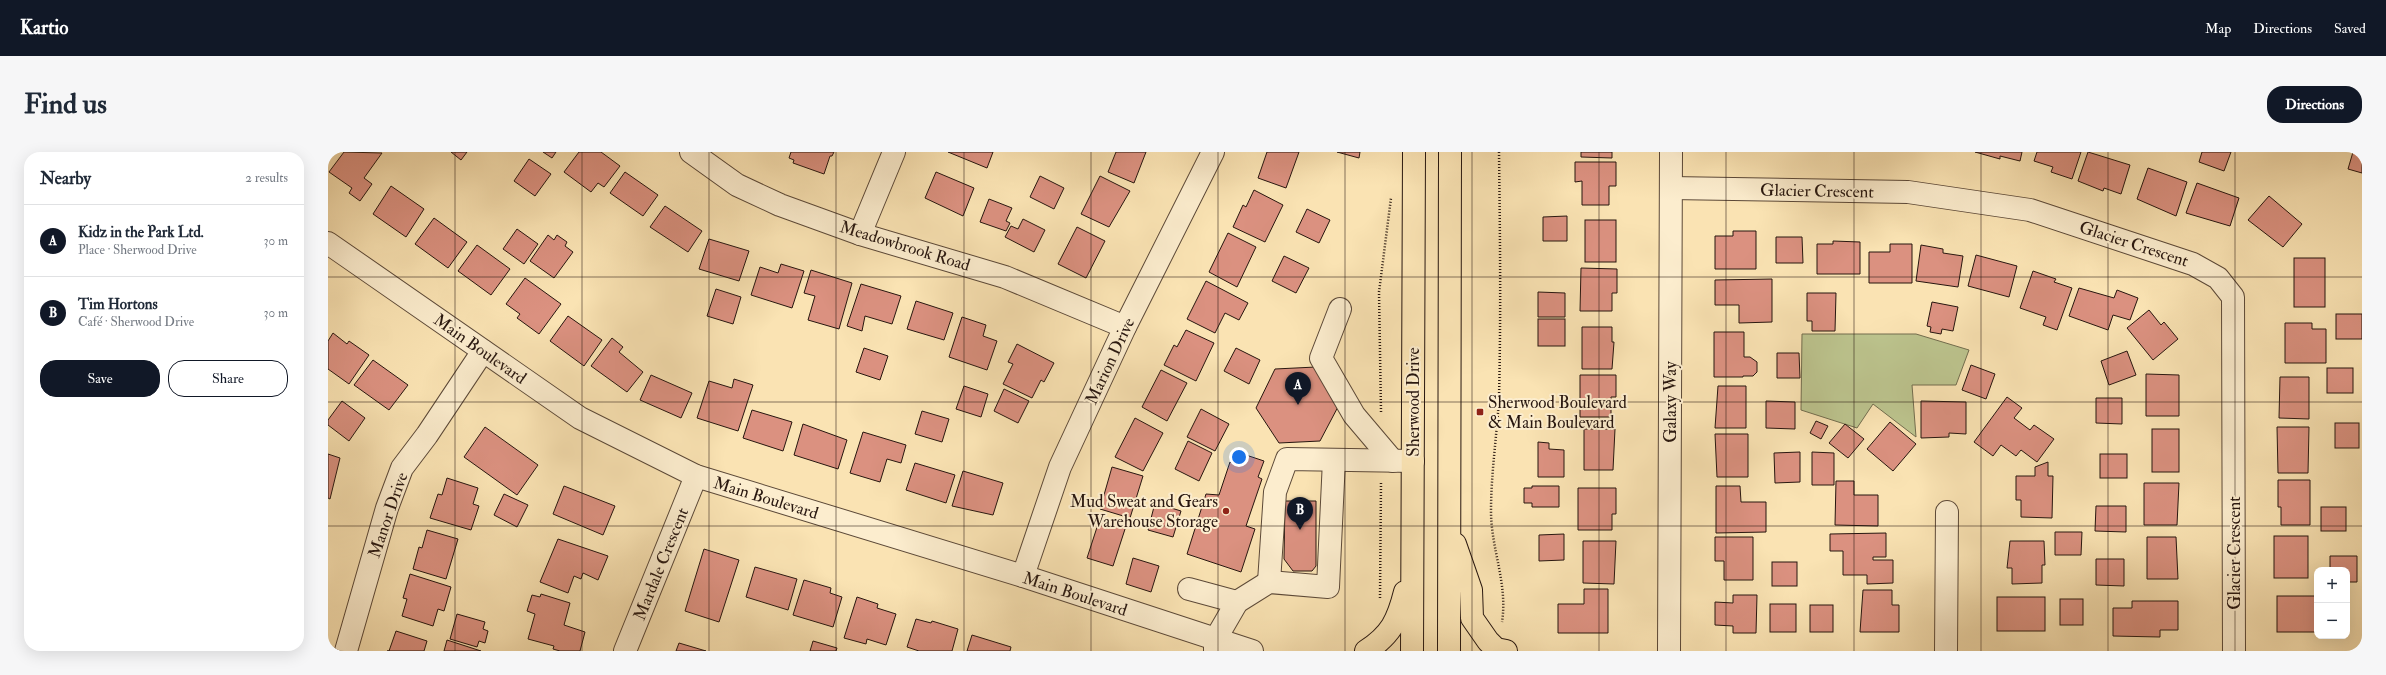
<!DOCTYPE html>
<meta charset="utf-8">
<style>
body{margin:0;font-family:"IM FELL Double Pica",serif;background:#f6f6f7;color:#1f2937}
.controls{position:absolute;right:12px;bottom:12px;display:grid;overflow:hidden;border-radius:8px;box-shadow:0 4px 16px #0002}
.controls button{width:36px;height:36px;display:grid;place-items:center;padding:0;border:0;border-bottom:1px solid #e0e1e3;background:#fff;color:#1f2937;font:20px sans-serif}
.you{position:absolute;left:911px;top:305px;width:14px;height:14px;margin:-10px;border:3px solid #fff;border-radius:50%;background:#1a73e8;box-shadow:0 0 0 6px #1a73e833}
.badge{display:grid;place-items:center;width:26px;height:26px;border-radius:50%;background:#111827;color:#fff;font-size:13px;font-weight:700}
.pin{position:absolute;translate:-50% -33px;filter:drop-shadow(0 1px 2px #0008)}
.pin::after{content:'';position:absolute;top:21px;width:14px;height:12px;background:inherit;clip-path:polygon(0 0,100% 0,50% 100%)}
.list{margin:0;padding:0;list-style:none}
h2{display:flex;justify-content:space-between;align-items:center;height:52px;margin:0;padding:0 16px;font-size:17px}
h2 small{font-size:13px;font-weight:400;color:#747a83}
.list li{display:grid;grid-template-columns:26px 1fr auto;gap:12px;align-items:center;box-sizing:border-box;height:72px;padding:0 16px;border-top:1px solid #e0e1e3}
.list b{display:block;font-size:15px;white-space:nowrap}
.list p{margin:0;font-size:13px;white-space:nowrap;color:#747a83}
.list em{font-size:13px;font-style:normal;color:#747a83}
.actions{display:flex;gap:8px;padding:12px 16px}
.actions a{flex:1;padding:9px 0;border:1px solid #111827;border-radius:16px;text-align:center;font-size:14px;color:#111827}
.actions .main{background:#111827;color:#fff}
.map{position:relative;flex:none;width:2034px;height:499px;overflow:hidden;border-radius:16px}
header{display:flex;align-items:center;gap:24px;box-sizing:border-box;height:56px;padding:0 20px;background:#111827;color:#fff}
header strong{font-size:19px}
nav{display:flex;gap:22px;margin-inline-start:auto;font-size:14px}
.intro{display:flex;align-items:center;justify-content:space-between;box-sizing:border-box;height:96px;padding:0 24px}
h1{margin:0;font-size:28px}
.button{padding:10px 18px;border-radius:16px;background:#111827;color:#fff;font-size:14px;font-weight:700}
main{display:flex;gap:24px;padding:0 24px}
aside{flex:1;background:#fff;border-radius:16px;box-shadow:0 4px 16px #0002}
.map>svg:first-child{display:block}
.green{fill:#bcc48e;stroke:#726d4e}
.building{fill:#db9180;stroke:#27160f}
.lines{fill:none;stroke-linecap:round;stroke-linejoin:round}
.minor-casing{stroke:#5c4938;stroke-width:24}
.major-casing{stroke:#27160f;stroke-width:24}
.path{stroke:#27160f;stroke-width:2.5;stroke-dasharray:1 2;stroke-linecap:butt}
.minor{stroke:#fcedce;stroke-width:22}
.major{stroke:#fae3b3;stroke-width:22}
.grid{fill:none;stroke:#27160f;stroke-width:1;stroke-opacity:0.55}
.poi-dot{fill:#8f2418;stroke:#fcedce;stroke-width:1.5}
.labels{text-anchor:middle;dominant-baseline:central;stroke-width:4;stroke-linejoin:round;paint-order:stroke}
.street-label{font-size:17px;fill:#27160f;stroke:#fcedce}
.poi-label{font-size:17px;fill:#27160f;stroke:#fcedce;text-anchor:start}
</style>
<header>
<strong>Kartio</strong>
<nav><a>Map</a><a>Directions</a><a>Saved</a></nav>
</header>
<div class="intro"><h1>Find us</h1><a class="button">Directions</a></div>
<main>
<aside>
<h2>Nearby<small>2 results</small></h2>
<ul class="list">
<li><span class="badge">A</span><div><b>Kidz in the Park Ltd.</b><p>Place · Sherwood Drive</p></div><em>30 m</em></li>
<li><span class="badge">B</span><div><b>Tim Hortons</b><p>Café · Sherwood Drive</p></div><em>30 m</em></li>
</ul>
<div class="actions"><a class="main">Save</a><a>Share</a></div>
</aside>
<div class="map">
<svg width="2034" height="499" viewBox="0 0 2034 499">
<rect width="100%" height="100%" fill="#fae3b3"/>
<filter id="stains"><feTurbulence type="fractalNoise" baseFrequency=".005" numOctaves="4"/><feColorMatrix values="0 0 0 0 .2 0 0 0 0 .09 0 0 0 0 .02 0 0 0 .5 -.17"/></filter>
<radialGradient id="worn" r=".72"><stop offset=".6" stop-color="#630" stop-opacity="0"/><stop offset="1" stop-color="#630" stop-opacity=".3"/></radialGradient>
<!-- green -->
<polygon class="green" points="1474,182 1588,182 1641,198 1628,233 1584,233 1588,285 1545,252 1529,276 1473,258"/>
<!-- building -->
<g class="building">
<polygon points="16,0 54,1 36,26 44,32 32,49 21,41 24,36 1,20"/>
<polygon points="123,0 139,0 133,8"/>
<polygon points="215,0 228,0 224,6"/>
<polygon points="251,0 273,0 292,14 276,35 270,31 263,40 236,20"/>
<polygon points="463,0 506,0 504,4 502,4 496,22 465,11 466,8 461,6"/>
<polygon points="620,0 665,0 659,16"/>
<polygon points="788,0 818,0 806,31 780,20"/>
<polygon points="939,0 971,0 958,36 930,26"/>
<polygon points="1009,0 1032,0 1031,6"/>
<polygon points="1253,0 1284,0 1284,6 1253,5"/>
<polygon points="1647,0 1694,0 1692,9 1672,4 1672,7"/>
<polygon points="1709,0 1753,0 1744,27 1723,20 1725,15 1706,9"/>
<polygon points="1760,0 1802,13 1793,42 1776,36 1775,39 1750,29"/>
<polygon points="1874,0 1903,0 1896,19 1871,10"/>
<polygon points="2025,0 2034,0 2034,21 2020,17"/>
<polygon points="201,7 223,22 207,44 186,29"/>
<polygon points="1247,10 1288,10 1288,34 1281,34 1281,53 1254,53 1254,29 1247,30"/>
<polygon points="1820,16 1859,30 1848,64 1809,47"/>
<polygon points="297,20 330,43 315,64 282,41"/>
<polygon points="608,20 646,36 635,64 597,46"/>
<polygon points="712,24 736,36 726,57 702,45"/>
<polygon points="772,24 802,39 781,75 753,62"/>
<polygon points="1869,31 1911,46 1902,74 1858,61"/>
<polygon points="63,34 96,57 78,85 45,62"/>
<polygon points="926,38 955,53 937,90 905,75 915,53 918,55"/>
<polygon points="1941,44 1974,72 1955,95 1920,68"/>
<polygon points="661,47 684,56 678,69 682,71 678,79 652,70"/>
<polygon points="337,54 374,79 360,100 322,75"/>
<polygon points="979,57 1002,68 991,91 968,80"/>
<polygon points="1239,64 1239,89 1215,89 1215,65"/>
<polygon points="106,66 139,90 120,116 87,92"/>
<polygon points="695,67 717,78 706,100 677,85 683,74 690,77"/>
<rect x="1257" y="68" width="31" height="42"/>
<polygon points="749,75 777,89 758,126 730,112"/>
<polygon points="189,77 210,92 196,112 175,97"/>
<polygon points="1405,79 1428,79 1428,117 1387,117 1387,84 1405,84"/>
<polygon points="900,81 928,95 909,135 881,120"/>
<polygon points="220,83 226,88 229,83 239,90 237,94 245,100 226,126 202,109"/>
<polygon points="1448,85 1474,85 1475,111 1448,111"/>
<polygon points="381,87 421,99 411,129 371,117"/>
<polygon points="1505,89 1532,90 1532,122 1489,122 1489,92 1505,92"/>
<polygon points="1562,92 1584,92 1584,131 1541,131 1541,100 1562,100"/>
<polygon points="149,93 182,117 163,143 130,119"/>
<polygon points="1593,93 1615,97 1615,101 1635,104 1630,135 1588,129"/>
<polygon points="1648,103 1689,114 1681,145 1640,134"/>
<polygon points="956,104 981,116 968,141 944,129"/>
<rect x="1966" y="106" width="31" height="49"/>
<polygon points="453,112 476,119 464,156 423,143 432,115 450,121"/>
<polygon points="1253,116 1289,117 1289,141 1284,141 1284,159 1252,159"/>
<polygon points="483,118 524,131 511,177 480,168 487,144 476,141"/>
<polygon points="1705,119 1728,127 1726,130 1744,136 1729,178 1715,173 1718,165 1692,156"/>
<polygon points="197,126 233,152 211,182 189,166 192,162 178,152"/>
<polygon points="1444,127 1444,170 1411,171 1411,153 1387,153 1387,128"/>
<polygon points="878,129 920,151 911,168 897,161 887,181 859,167"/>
<polygon points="533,132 573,144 564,172 537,164 534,179 519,174"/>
<polygon points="1751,136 1786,146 1789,138 1810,146 1802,168 1785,163 1780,178 1741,164"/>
<polygon points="388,137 413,145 405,172 379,164"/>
<polygon points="1210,140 1237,141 1237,165 1210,165"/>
<polygon points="1479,141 1508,141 1507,179 1484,179 1484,169 1479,169"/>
<polygon points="588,149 625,161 616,188 579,177"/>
<polygon points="1604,150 1630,155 1625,179 1614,177 1613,182 1602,180 1603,175 1599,174"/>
<polygon points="1821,158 1833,173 1836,170 1850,187 1825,208 1799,176"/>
<rect x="2008" y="162" width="26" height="25"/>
<polygon points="240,164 274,188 256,214 222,189"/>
<polygon points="634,165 658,173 655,184 669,189 659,218 621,205"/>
<rect x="1210" y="167" width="27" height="27"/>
<polygon points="1957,171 1984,171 1984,177 1998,177 1998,211 1957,211"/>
<polygon points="1254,175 1284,175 1284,190 1286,190 1284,217 1254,217"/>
<polygon points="858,178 886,191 868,229 836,213 846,193 849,195"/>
<polygon points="1386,180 1416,180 1416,205 1422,205 1429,210 1429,220 1425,224 1415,224 1415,225 1386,225"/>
<polygon points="5,181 19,192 21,189 41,203 21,232 0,217 0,189"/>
<polygon points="284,186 295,195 291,200 315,220 299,240 263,214"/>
<polygon points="689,192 726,211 716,230 713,228 704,246 675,232 685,212 680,210"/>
<polygon points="536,196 560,204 552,228 528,220"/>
<polygon points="908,196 932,208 921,232 896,219"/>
<polygon points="1799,199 1808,223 1781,233 1773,209"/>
<polygon points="1449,201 1471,201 1472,226 1449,226"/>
<polygon points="45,208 80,233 61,258 26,233"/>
<polygon points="1643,213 1667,222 1658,247 1634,238"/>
<polygon points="988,215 1012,251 992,289 951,291 928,256 947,217"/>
<rect x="1999" y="216" width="26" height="25"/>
<polygon points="833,218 859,231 839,269 814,255"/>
<polygon points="1818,222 1851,223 1851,264 1818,264"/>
<polygon points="323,223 364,241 353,266 312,248"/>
<polygon points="1252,223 1288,223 1288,245 1283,245 1283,265 1252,265"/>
<polygon points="1952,225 1981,225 1981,267 1951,266"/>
<polygon points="406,227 425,233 410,279 369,266 381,229 404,236"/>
<polygon points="636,234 660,242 653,265 628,257"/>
<polygon points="1390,234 1418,234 1418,276 1387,276"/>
<polygon points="676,237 701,249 690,271 666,259"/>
<polygon points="1679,245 1694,256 1686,266 1702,278 1706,273 1726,287 1709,310 1693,298 1688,304 1673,293 1665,304 1646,290"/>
<polygon points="1768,246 1794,246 1794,272 1768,271"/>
<polygon points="14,249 37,266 21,289 0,273 0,268"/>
<polygon points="1438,249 1467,250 1467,277 1438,276"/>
<polygon points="1593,249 1638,250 1638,282 1621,281 1621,285 1593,286"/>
<polygon points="873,257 901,272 887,299 859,285"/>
<polygon points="424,258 464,270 455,299 415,286"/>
<polygon points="594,259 621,267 614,290 587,282"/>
<polygon points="807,266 835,281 815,319 787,305"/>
<polygon points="1488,269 1500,274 1493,287 1482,281"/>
<polygon points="1562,270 1588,292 1565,319 1539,297"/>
<rect x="2007" y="271" width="24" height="25"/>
<polygon points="475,272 519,288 510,317 466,303"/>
<polygon points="1517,272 1536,287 1520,306 1501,291"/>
<polygon points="157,275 210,313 189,343 136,305"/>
<polygon points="1949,275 1981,275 1980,321 1950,321"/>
<polygon points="1256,277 1287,277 1285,318 1256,318"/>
<rect x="1824" y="277" width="27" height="43"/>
<polygon points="535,280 578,293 573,311 559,307 552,330 522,321"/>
<polygon points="1387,282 1420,282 1420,325 1389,325"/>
<polygon points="860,289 884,301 871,329 847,317"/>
<polygon points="1210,290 1221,291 1221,297 1236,298 1236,325 1210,325"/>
<polygon points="1472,300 1472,330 1447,331 1446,301"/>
<polygon points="1484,300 1506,301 1506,333 1484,333"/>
<polygon points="0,302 12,306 2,347 0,346"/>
<polygon points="915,302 936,309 930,325 934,327 918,374 927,377 913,420 859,402 878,342 891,343 902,310 912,313"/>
<rect x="1772" y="302" width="27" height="24"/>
<polygon points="1720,310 1720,324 1725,324 1724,366 1693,365 1693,348 1688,348 1688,324 1707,324 1707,315"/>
<polygon points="587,311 627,323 618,351 578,338"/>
<polygon points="784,315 815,324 802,366 772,357"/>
<polygon points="635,319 675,331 665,363 624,354"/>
<polygon points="119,326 150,336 145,352 151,354 143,378 102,366 110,342 114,343"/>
<polygon points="1950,328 1982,328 1982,373 1953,373 1953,355 1950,355"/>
<polygon points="1508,329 1526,329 1526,343 1550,343 1550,374 1507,373"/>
<polygon points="1816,331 1851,331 1849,373 1816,373"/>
<polygon points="236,334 287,354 275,383 225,362"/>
<polygon points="1204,334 1231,334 1231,355 1204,355 1204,351 1196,351 1196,336 1204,336"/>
<polygon points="1388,334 1412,334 1413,350 1438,350 1438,380 1388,381"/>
<polygon points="1250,336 1288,336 1288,362 1284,362 1284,378 1250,378"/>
<polygon points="176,342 200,353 189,375 166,363"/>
<polygon points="957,349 988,349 988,414 984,419 965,419 956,407"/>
<polygon points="827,351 853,359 845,385 820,378"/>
<polygon points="1768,354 1798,354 1798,380 1767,379"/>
<rect x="1993" y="355" width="25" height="24"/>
<polygon points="772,366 798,374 785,414 759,406"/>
<polygon points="99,378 130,387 118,427 85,417 91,395 94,396"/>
<polygon points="1727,380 1754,380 1753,403 1727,403"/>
<polygon points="1558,381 1558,405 1545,405 1545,408 1565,408 1565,431 1539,432 1539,423 1515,423 1515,399 1502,399 1502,382"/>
<polygon points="1236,382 1236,408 1211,409 1211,383"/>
<rect x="1946" y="384" width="34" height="42"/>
<polygon points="1387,385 1425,385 1425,428 1396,428 1396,409 1387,409"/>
<polygon points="1819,385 1848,385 1850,427 1819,427"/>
<polygon points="230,387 280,404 270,428 255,421 253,427 246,424 240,441 212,430"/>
<polygon points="1255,389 1288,389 1286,432 1255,431"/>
<polygon points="1682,389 1716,389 1717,413 1714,413 1714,431 1684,432 1684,416 1679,416"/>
<polygon points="376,397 411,408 391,470 357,459"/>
<polygon points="2002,404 2029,404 2029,430 2019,430 2019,418 2002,418"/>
<polygon points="805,406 831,414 823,440 798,432"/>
<polygon points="1768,407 1796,407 1796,434 1768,433"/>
<rect x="1444" y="410" width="25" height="24"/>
<polygon points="427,415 469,427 460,458 418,445"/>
<polygon points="82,422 123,435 116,459 110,457 105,474 74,464 79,447 75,446"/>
<polygon points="476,428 503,436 502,441 514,445 505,475 465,463"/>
<polygon points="1256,437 1280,437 1280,481 1230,481 1230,452 1256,452"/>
<polygon points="1535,438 1564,438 1564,453 1571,453 1571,480 1532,480"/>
<polygon points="213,442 242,451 236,473 257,480 252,499 232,499 225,497 226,494 200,487 207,462 199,459 204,443 212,445"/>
<polygon points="1405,443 1429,443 1428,481 1405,481 1405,474 1387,473 1387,450 1405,451"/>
<rect x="1949" y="444" width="40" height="36"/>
<polygon points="529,445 550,452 549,456 568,462 558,493 539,487 538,492 516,486"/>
<rect x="1669" y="445" width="48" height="34"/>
<rect x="1732" y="447" width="23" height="26"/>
<polygon points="1804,449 1850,449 1850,478 1832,478 1832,485 1785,484 1785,456 1804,456"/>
<rect x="1442" y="452" width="26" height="28"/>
<rect x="1482" y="453" width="23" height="27"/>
<polygon points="129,462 157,470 155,477 160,479 157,491 151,489 149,495 122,487"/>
<polygon points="588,467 603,471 604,469 630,477 624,499 591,499 579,495"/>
<polygon points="68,479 99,489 96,499 59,499 61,499"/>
<polygon points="644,483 683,495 682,499 639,499"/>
<polygon points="119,488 153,499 116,499"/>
<polygon points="485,489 509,496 508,499 482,499"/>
<polygon points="351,491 378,499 348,499"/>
</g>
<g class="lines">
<defs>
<g id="minor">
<polyline points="363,0 409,33 452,53 532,82 677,125 797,175"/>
<polyline points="1343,36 1580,40 1702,58 1865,112 1890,126 1905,145 1906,499"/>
<polyline points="532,82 566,0"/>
<polyline points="0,91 252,266 368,324 695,424 924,499"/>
<polyline points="1012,157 993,206 1026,263 1065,309"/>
<polyline points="695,424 732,315 797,175 885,0"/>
<polyline points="941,430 947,340 959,307 1085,309"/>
<polyline points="861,437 909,450"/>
<polyline points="18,499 59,356 74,316 99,283 155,199"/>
<polyline points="297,499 368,324"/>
<polyline points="887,499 887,488 909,450 941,430 1000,435 1006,308"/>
<polyline points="1341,499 1343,0"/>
<polyline points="1618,499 1619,360"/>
</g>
<g id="major">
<polyline points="1127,392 1143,438 1144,466 1160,489 1168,497 1178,499"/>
<path d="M 1038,499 C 1063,483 1070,468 1077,440"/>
<polyline points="1084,499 1086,0"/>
<polyline points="1121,499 1122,0"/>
</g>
</defs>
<!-- minor casing -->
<use href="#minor" class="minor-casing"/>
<!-- major casing -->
<use href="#major" class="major-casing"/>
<!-- path -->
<g class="path">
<path d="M 1171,0 C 1172,82 1173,163 1171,245 C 1169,283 1163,321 1163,359 C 1163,397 1180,432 1174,470"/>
<polyline points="1053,260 1051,140 1063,46"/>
<polyline points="1052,446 1053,329"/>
</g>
<!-- minor -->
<use href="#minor" class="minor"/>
<!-- major -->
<use href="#major" class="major"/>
</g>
<!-- grid -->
<path class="grid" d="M 127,0 L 127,499M 254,0 L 254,499M 381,0 L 381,499M 508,0 L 508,499M 636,0 L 636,499M 763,0 L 763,499M 890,0 L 890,499M 1017,0 L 1017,499M 1144,0 L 1144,499M 1271,0 L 1271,499M 1398,0 L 1398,499M 1526,0 L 1526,499M 1653,0 L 1653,499M 1780,0 L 1780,499M 1907,0 L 1907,499M 0,125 L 2034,125M 0,250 L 2034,250M 0,374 L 2034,374"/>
<!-- markers -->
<g class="poi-dot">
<rect x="1148" y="256" width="8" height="8" rx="2"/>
<circle cx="898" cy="359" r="4"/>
</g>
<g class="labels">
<!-- street labels -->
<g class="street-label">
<text transform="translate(1489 39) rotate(1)">Glacier Crescent</text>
<text transform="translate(1806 92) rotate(18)">Glacier Crescent</text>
<text transform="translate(577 94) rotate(17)">Meadowbrook Road</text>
<text transform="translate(152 197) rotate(35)">Main Boulevard</text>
<text transform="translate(782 209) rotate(-65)">Marion Drive</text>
<text transform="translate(1085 250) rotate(-90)">Sherwood Drive</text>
<text transform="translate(1342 250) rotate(-90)">Galaxy Way</text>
<text transform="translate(438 346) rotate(17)">Main Boulevard</text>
<text transform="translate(60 363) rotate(-71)">Manor Drive</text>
<text transform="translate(1906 401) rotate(-90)">Glacier Crescent</text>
<text transform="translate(333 412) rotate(-68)">Mardale Crescent</text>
<text transform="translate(747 442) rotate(18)">Main Boulevard</text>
</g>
<!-- poi labels -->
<g class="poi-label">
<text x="1160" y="250">Sherwood Boulevard<tspan x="1160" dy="20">&amp; Main Boulevard</tspan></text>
<text x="890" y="349" text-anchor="end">Mud Sweat and Gears<tspan x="890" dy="20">Warehouse Storage</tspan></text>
</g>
</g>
<rect width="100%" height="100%" filter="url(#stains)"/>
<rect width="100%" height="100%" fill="url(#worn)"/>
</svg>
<div class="controls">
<button>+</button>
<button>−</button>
</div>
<div class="you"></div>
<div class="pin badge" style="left:970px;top:253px">A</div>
<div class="pin badge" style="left:972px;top:378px">B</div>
</div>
</main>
